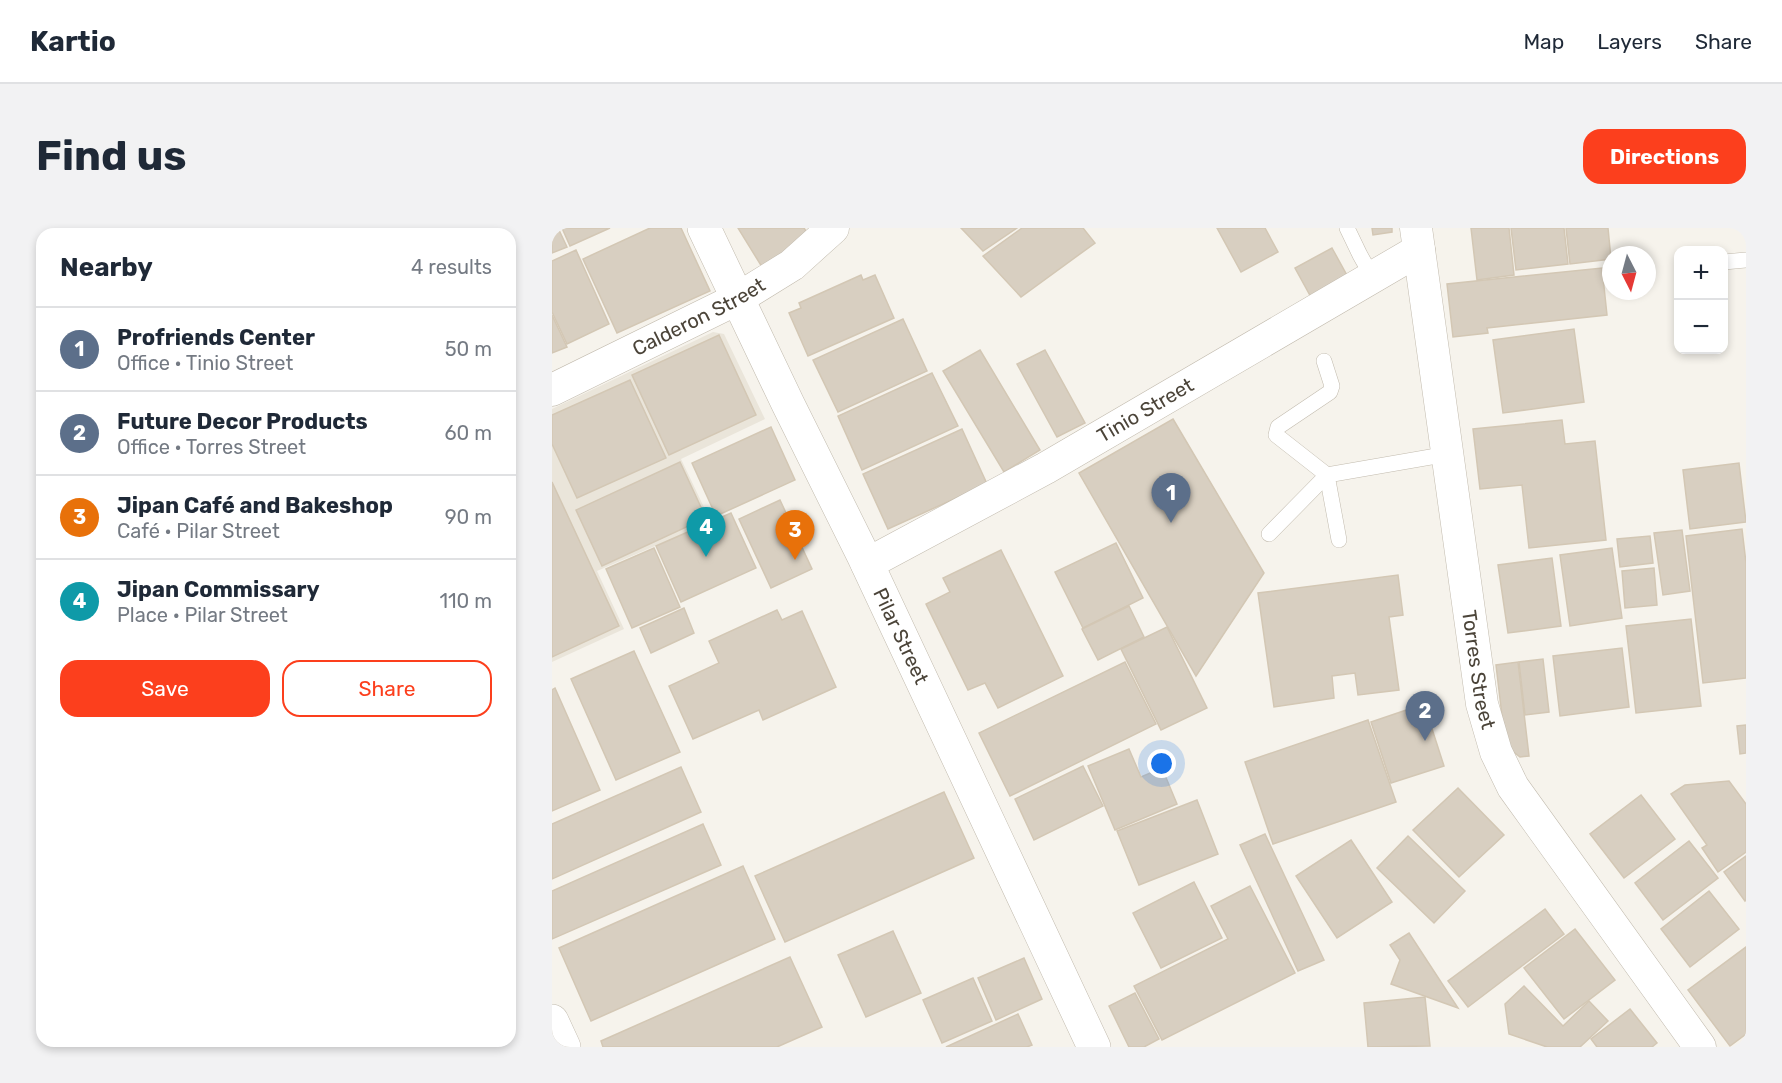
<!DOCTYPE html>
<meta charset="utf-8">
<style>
body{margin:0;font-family:Rubik,sans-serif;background:#f2f2f3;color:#1f2937}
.controls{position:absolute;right:18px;top:18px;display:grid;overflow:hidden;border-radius:12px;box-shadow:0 3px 9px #0003}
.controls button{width:54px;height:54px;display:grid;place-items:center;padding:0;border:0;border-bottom:2px solid #e0e1e3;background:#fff;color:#1f2937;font:30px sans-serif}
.compass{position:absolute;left:1050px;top:18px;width:54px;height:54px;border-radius:50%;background:#fff;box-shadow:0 3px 9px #0003;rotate:174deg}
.you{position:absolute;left:610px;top:536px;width:21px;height:21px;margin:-15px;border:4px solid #fff;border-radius:50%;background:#1a73e8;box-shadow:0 0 0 9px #1a73e833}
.badge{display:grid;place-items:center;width:39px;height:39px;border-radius:50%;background:#fc3f1d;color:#fff;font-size:20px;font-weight:700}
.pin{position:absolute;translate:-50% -50px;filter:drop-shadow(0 2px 3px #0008)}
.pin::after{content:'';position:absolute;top:32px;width:21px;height:18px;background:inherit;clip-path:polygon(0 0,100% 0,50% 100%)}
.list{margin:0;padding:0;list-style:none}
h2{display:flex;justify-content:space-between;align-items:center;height:78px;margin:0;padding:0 24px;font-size:26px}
h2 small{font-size:20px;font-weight:400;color:#747a83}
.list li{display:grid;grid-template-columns:39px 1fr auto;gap:18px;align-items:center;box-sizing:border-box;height:84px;padding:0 24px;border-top:2px solid #e0e1e3}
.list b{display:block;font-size:22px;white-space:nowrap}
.list p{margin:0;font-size:20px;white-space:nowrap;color:#747a83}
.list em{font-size:20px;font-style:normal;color:#747a83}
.actions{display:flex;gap:12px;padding:18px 24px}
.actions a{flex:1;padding:14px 0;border:2px solid #fc3f1d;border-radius:18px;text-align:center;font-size:21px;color:#fc3f1d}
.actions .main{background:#fc3f1d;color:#fff}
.map{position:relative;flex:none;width:1194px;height:819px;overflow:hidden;border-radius:18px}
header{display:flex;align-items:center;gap:36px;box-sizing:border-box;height:84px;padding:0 30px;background:#fff;border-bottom:2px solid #e0e1e3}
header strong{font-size:28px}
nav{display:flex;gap:33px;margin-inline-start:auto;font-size:21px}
.intro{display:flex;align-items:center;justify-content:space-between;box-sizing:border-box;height:144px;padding:0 36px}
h1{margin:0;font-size:42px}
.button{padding:15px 27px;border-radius:18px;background:#fc3f1d;color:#fff;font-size:21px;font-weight:700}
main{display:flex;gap:36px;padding:0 36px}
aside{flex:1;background:#fff;border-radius:18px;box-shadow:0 3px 9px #0003}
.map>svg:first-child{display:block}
.residential{fill:#eae5da}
.building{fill:#d8cfc1;stroke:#d3c7b4;stroke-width:1.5}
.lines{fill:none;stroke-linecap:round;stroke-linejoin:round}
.service-casing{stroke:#c2bbae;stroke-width:16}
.minor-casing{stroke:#c2bbae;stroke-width:33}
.tertiary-casing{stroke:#c2bbae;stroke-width:34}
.service{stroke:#fff;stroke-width:15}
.minor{stroke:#fff;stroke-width:32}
.tertiary{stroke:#fff;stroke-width:33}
.labels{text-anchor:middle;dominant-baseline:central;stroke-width:6;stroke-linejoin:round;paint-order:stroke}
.street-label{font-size:20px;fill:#4b4439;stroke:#fff}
</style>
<header>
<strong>Kartio</strong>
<nav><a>Map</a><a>Layers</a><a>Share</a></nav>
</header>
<div class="intro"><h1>Find us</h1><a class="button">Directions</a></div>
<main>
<aside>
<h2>Nearby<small>4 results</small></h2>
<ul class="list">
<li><span class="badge" style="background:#5c6f8a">1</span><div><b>Profriends Center</b><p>Office · Tinio Street</p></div><em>50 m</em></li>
<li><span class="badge" style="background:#5c6f8a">2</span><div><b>Future Decor Products</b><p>Office · Torres Street</p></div><em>60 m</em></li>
<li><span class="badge" style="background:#e8710a">3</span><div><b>Jipan Café and Bakeshop</b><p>Café · Pilar Street</p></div><em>90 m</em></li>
<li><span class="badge" style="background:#0f9aa8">4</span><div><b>Jipan Commissary</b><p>Place · Pilar Street</p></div><em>110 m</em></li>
</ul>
<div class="actions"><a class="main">Save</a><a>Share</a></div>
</aside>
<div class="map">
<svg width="1194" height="819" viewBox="0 0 1194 819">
<rect width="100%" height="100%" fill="#f6f3ec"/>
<!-- residential -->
<polygon class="residential" points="161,104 172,106 213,191 129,231 159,294 45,343 72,401 0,434 0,181"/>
<!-- building -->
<g class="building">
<polygon points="0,0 6,0 15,19 0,25"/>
<polygon points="10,0 58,0 18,18"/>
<polygon points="98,0 129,0 158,63 65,105 31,31"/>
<polygon points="186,0 252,0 258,9 210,39"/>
<polygon points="409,0 465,0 431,23"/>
<polygon points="470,0 531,0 543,15 469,69 431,28"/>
<polygon points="665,0 713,0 726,24 689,44"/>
<polygon points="820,0 840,0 840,4 821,7"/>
<polygon points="919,0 957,0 962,47 925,52"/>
<polygon points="959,0 1012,0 1016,36 964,42"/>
<polygon points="1014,0 1056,0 1059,31 1018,36"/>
<polygon points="780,20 797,51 760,71 743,40"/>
<polygon points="24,22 57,96 15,116 0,84 0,33"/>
<polygon points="1050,40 1055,87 935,100 936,105 901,109 895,56"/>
<polygon points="309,47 311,52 323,47 342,90 256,128 237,85 249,80 247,75"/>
<polygon points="0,87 15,119 0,125"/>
<polygon points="351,91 375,143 286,184 261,132"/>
<polygon points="1022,101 1032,174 951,185 941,112"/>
<polygon points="167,107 204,187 117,227 80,147"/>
<polygon points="428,122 488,222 452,244 391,143"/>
<polygon points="493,122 533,195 505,209 465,136"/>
<polygon points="380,145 406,198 310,242 286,188"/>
<polygon points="78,152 114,230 25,270 0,216 0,187"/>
<polygon points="621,191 712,345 644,448 527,245"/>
<polygon points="1010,192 1013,216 1043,213 1054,312 977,320 970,257 928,261 921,201"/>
<polygon points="219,199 243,252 164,288 140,235"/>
<polygon points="410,201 435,256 336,301 311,246"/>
<polygon points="128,234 154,290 50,338 24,282"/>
<polygon points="1187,235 1194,294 1138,301 1131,242"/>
<polygon points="0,254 67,398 0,429"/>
<polygon points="228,272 260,341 219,360 187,291"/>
<polygon points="179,285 204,340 129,374 104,318"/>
<polygon points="1190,301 1194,335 1194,450 1151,455 1134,308"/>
<polygon points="1130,302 1138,363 1111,367 1102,305"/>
<polygon points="1098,308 1101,335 1068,339 1065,311"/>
<polygon points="564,315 591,370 531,400 503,344"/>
<polygon points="102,320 128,379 80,400 54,341"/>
<polygon points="1060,320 1070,390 1018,398 1008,327"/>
<polygon points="449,322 511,448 446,480 433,455 416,462 374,376 398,364 391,350"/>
<polygon points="1000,330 1009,398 956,405 946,337"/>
<polygon points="1102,340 1105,377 1073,380 1070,343"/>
<polygon points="846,347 851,387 837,389 847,462 806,467 803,445 780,448 782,470 722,479 706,365"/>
<polygon points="577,378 592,409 546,432 530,401"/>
<polygon points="132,380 142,405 99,425 88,400"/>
<polygon points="225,382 230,392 250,383 284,459 211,492 207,482 141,511 117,458 167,435 157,413"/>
<polygon points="1139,391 1149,478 1084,485 1074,398"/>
<polygon points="615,399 655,480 609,502 569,421"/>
<polygon points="1070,420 1077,479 1008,488 1001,428"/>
<polygon points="82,423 128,524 64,552 19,451"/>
<polygon points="991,431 997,484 973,487 967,434"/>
<polygon points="573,434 604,496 458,568 427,505"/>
<polygon points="966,434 977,528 968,529 959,522 953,513 944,437"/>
<polygon points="3,460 48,562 0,583 0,462"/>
<polygon points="872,476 892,538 839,555 819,494"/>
<polygon points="816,492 844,574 721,616 693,534"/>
<polygon points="1194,497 1194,525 1188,526 1185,498"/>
<polygon points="577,521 589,549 610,540 625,576 563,602 536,538"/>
<polygon points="531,538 551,578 482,612 463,571"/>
<polygon points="129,539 149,584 0,651 0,596"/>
<polygon points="1177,553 1194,576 1194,624 1166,644 1150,620 1155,617 1119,566 1133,557"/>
<polygon points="906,560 952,607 907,649 861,602"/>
<polygon points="392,564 422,630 233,714 203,648"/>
<polygon points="1089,567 1123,611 1072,650 1038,606"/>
<polygon points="645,572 666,626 587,657 565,603"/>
<polygon points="151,596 169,637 0,711 0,663"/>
<polygon points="713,606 772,732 746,743 688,617"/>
<polygon points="856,608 913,663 882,695 825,640"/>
<polygon points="799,612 840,674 785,710 744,648"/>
<polygon points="1137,613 1166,650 1111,692 1083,655"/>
<polygon points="1194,628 1194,672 1193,673 1172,644"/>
<polygon points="191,638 223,711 39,793 7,720"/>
<polygon points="642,654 670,710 609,740 581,685"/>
<polygon points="698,658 743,745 610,812 582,758 676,711 659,678"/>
<polygon points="1157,663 1187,701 1138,739 1109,701"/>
<polygon points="993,681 1012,706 916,779 896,753"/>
<polygon points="1023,701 1063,752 1012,791 972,740"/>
<polygon points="341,703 369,765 314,789 286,727"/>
<polygon points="857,705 906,780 839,756 848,732 838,717"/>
<polygon points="1194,719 1194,806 1178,818 1136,762"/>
<polygon points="238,729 270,799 225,819 51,819 49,813"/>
<polygon points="472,730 490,771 444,792 426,750"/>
<polygon points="421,750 440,793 390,815 371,772"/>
<polygon points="972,758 1011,798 1037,773 1056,793 1028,819 995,819 957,806 953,776"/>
<polygon points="583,765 607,811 592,819 577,819 557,778"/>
<polygon points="873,769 878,818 816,819 812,775"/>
<polygon points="1078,781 1105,815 1100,819 1045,819 1039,811"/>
<polygon points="466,786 480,817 475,819 394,819"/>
</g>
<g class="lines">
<defs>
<g id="service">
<polyline points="795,0 808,27 821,50"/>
<polyline points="1172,34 1194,32"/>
<polyline points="772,133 780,158 778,164 726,199 724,207 775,247 787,312"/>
<polyline points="717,306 775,247 896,226"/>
</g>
<g id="minor">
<path id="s1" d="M 864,0 L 930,476 L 944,524 L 961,559 L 1148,819"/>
<path id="s2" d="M 0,162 L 185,71 L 240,37 L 281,0"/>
<path id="s3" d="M 315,336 L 494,240 L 867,22"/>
</g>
<g id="tertiary">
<path id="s4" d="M 152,0 L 236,176 L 311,327 L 542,819"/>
<polyline points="0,793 12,819"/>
</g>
</defs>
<!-- service casing -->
<use href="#service" class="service-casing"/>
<!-- minor casing -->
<use href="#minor" class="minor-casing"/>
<!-- tertiary casing -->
<use href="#tertiary" class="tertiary-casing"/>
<!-- service -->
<use href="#service" class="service"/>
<!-- minor -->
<use href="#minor" class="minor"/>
<!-- tertiary -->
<use href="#tertiary" class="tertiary"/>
</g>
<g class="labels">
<!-- street labels -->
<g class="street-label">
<text stroke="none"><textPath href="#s2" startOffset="164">Calderon Street</textPath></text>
<text stroke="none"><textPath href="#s3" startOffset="318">Tinio Street</textPath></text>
<text stroke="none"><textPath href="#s4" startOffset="453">Pilar Street</textPath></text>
<text stroke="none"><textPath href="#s1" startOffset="446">Torres Street</textPath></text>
</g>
</g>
</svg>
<div class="controls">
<button>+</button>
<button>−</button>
</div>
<svg class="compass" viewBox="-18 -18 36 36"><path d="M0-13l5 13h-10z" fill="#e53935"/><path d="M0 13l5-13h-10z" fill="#747a83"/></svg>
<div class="you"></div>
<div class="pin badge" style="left:619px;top:295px;background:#5c6f8a">1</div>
<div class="pin badge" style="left:873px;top:513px;background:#5c6f8a">2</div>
<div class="pin badge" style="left:243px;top:332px;background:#e8710a">3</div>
<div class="pin badge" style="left:154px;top:329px;background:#0f9aa8">4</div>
</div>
</main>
